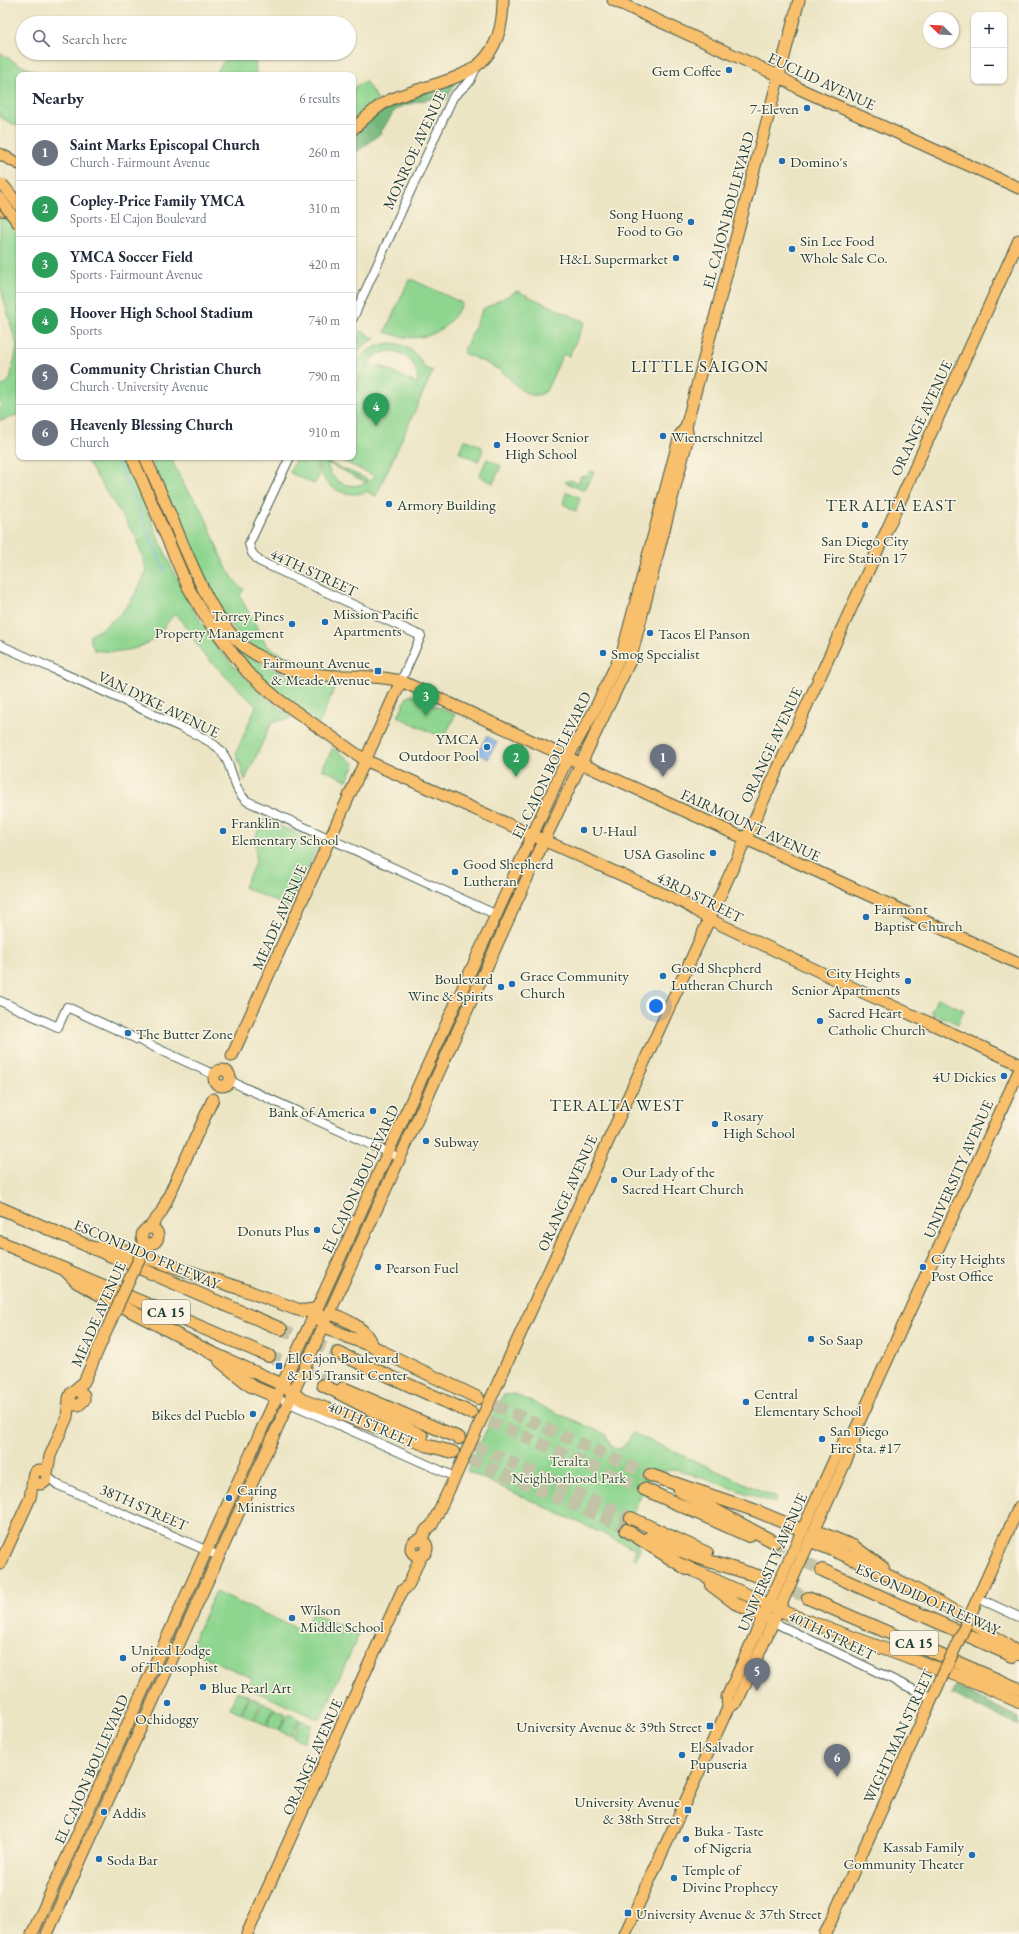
<!DOCTYPE html>
<meta charset="utf-8">
<style>
body{margin:0;font-family:"EB Garamond",serif;background:#f2f2f3;color:#1f2937}
.controls{position:absolute;right:12px;top:12px;display:grid;overflow:hidden;border-radius:8px;box-shadow:0 1px 3px #0004}
.controls button{width:36px;height:36px;display:grid;place-items:center;padding:0;border:0;border-bottom:1px solid #e0e1e3;background:#fff;color:#1f2937;font:20px sans-serif}
.compass{position:absolute;left:923px;top:12px;width:36px;height:36px;border-radius:50%;background:#fff;box-shadow:0 1px 3px #0004;rotate:294deg}
.you{position:absolute;left:656px;top:1006px;width:14px;height:14px;margin:-10px;border:3px solid #fff;border-radius:50%;background:#1a73e8;box-shadow:0 0 0 6px #1a73e833}
.badge{display:grid;place-items:center;width:26px;height:26px;border-radius:50%;background:#1f6fb2;color:#fff;font-size:13px;font-weight:700}
.pin{position:absolute;translate:-50% -33px;filter:drop-shadow(0 1px 2px #0008)}
.pin::after{content:'';position:absolute;top:21px;width:14px;height:12px;background:inherit;clip-path:polygon(0 0,100% 0,50% 100%)}
.list{margin:0;padding:0;list-style:none}
h2{display:flex;justify-content:space-between;align-items:center;height:52px;margin:0;padding:0 16px;font-size:17px}
h2 small{font-size:13px;font-weight:400;color:#747a83}
.list li{display:grid;grid-template-columns:26px 1fr auto;gap:12px;align-items:center;box-sizing:border-box;height:56px;padding:0 16px;border-top:1px solid #e0e1e3}
.list b{display:block;font-size:15px;white-space:nowrap}
.list p{margin:0;font-size:13px;white-space:nowrap;color:#747a83}
.list em{font-size:13px;font-style:normal;color:#747a83}
.icon{flex:none;width:22px;height:22px;fill:none;stroke:currentColor;stroke-width:2;stroke-linecap:round;stroke-linejoin:round}
.map{position:relative;flex:none;width:1019px;height:1934px;overflow:hidden}
.search{position:absolute;background:#fff;box-shadow:0 1px 3px #0004;left:16px;top:16px;width:340px;height:44px;display:flex;align-items:center;gap:10px;box-sizing:border-box;padding:0 14px;border-radius:22px;color:#747a83;font-size:15px}
.panel{position:absolute;background:#fff;box-shadow:0 1px 3px #0004;left:16px;top:72px;width:340px;height:388px;border-radius:8px}
.map>svg:first-child{display:block}
.green{fill:#8ed58f;stroke:#568962;fill-rule:evenodd}
.forest{fill:#72b67a;stroke:#487a57}
.water{fill:#80b0eb;stroke:#507690}
.lines{fill:none;stroke-linecap:round;stroke-linejoin:round}
.stream{stroke:#80b0eb;stroke-width:1.5}
.highway-tunnel{stroke:#c3c3a7;stroke-width:12;stroke-dasharray:12 6;stroke-linecap:butt}
.minor-casing{stroke:#3e564a;stroke-width:10}
.major-casing{stroke:#3e564a;stroke-width:13}
.highway-casing{stroke:#3e564a;stroke-width:14}
.minor{stroke:#fff;stroke-width:8}
.major{stroke:#f8bf6c;stroke-width:11}
.highway{stroke:#f8bf6c;stroke-width:12}
.major-bridge-casing{stroke:#3e564a;stroke-width:13;stroke-linecap:butt}
.major-bridge{stroke:#f8bf6c;stroke-width:11}
.poi-dot{fill:#1f6fb2;stroke:#fcf5e5;stroke-width:1.5}
.labels{text-anchor:middle;dominant-baseline:central;stroke-width:3;stroke-linejoin:round;paint-order:stroke}
.shield{fill:#fcf5e5;stroke:#617469;stroke-width:1}
.shield-label{font-size:14px;font-weight:bold;fill:#1f3d34}
.poi-label{font-size:15px;fill:#1f3d34;stroke:#fcf5e5;text-anchor:start}
.street-label{font-size:15px;fill:#1f3d34;stroke:#fcf5e5}
.park-label{font-size:15px;fill:#355b46;stroke:#fcf5e5}
.quarter-label{font-size:17px;letter-spacing:1px;fill:#1f3d34;stroke:#fcf5e5}
</style>
<div class="map">
<svg width="1019" height="1934" viewBox="0 0 1019 1934">
<rect width="100%" height="100%" fill="#fcf5e5"/>
<filter id="ink" filterUnits="userSpaceOnUse"><feTurbulence type="fractalNoise" baseFrequency=".025" numOctaves="2"/><feDisplacementMap in="SourceGraphic" scale="8" xChannelSelector="R" yChannelSelector="G"/><feConvolveMatrix kernelMatrix="1 2 1 2 8 2 1 2 1" color-interpolation-filters="sRGB"/></filter>
<filter id="wash" filterUnits="userSpaceOnUse"><feTurbulence type="fractalNoise" baseFrequency=".012" numOctaves="4" result="noise"/><feDisplacementMap in="SourceGraphic" scale="16" xChannelSelector="R" yChannelSelector="G"/><feGaussianBlur stdDeviation="0.9" result="paint"/><feColorMatrix in="noise" values="0 0 0 0 0 0 0 0 0 0 0 0 0 0 0 0 0 1.4 0 .05"/><feComposite in="paint" operator="in"/></filter>
<g filter="url(#wash)">
<rect width="100%" height="100%" fill="#ece5c4"/>
<!-- green -->
<g class="green">
<polygon points="0,53 18,64 44,75 19,75 19,127 0,117"/>
<polygon points="230,53 255,53 256,75 214,75"/>
<polygon points="365,81 378,100 353,118 353,88"/>
<polygon points="0,216 7,217 19,237 19,414 0,421 0,388 10,380 17,346 0,286"/>
<path d="M 411,279 L 462,303 C 446,336 419,345 385,332 L 409,280 Z"/>
<path d="M 517,291 L 585,322 L 569,356 L 563,354 L 546,391 C 526,406 512,377 498,369 C 487,363 475,358 463,353 L 483,309 Z"/>
<polygon points="362,331 375,339 366,343 353,357 353,347"/>
<path d="M 394,343 C 409,346 419,355 425,369 L 426,368 L 433,371 L 376,496 L 369,493 L 369,491 C 344,501 317,485 318,457 L 326,457 L 327,462 L 367,479 L 366,482 L 327,463 C 331,487 359,493 375,476 L 334,457 L 353,457 L 353,395 L 366,367 L 353,393 C 353,387 352,380 353,374 C 356,355 375,343 394,343 ZM 389,351 C 407,352 420,366 417,384 L 379,365 L 378,366 L 387,371 L 368,363 L 376,355 Z"/>
<polygon points="465,439 482,447 482,453 478,461 459,452"/>
<path d="M 84,457 L 125,457 C 151,518 174,585 213,640 C 235,671 262,696 293,718 L 272,722 L 245,780 L 236,753 L 256,706 L 204,655 L 176,613 C 167,621 161,635 151,641 C 134,652 113,653 94,650 L 89,636 C 122,618 131,604 147,571 L 136,537 Z"/>
<path d="M 150,457 L 171,457 C 175,468 181,480 187,490 C 190,494 194,498 197,502 C 215,530 218,568 244,590 L 240,595 L 241,598 L 267,646 L 299,663 L 335,669 L 335,671 C 313,670 291,667 270,657 C 224,635 203,579 184,535 C 173,509 161,483 150,457 Z"/>
<polygon points="296,457 315,457 319,476 314,484 290,473"/>
<polygon points="487,459 501,466 493,483 479,476"/>
<polygon points="591,471 594,472 584,491 565,482 570,480 578,483 581,476 585,477"/>
<polygon points="568,492 580,498 576,511 563,504 566,493"/>
<path d="M 229,640 C 260,669 294,681 337,682 L 319,724 L 288,701 L 247,665 Z"/>
<polygon points="412,695 455,715 444,738 398,717 407,697"/>
<polygon points="333,748 355,764 347,780 322,769"/>
<polygon points="263,819 312,840 317,847 290,908 244,887 256,861 255,838"/>
<polygon points="937,998 964,1010 958,1024 931,1012"/>
<polygon points="514,1394 605,1434 610,1444 615,1449 622,1448 633,1433 777,1498 775,1503 676,1469 660,1472 652,1471 623,1535 635,1542 640,1550 636,1559 633,1557 636,1549 467,1471 503,1395"/>
<polygon points="215,1592 303,1631 312,1613 359,1634 320,1720 248,1688 252,1678 189,1650"/>
<polygon points="237,1691 249,1696 241,1713 230,1708"/>
<polygon points="250,1697 261,1702 254,1719 242,1714"/>
<polygon points="263,1703 274,1708 266,1725 255,1720"/>
<polygon points="275,1709 286,1714 279,1731 267,1725"/>
<polygon points="288,1714 299,1719 291,1736 280,1731"/>
<polygon points="300,1720 312,1725 304,1742 293,1737"/>
</g>
<!-- forest -->
<g class="forest">
<polygon points="455,83 446,100 438,97 405,105 394,111 380,134 353,155 353,134 386,108 408,98"/>
<polygon points="956,1686 1019,1718 1019,1726 951,1694"/>
</g>
<!-- water -->
<polygon class="water" points="487,736 497,742 488,759 477,753"/>
<g class="lines">
<!-- stream -->
<polyline class="stream" points="116,457 165,571"/>
</g>
</g>
<g filter="url(#ink)">
<g class="lines">
<!-- highway-tunnel -->
<g class="highway-tunnel">
<polyline points="281,1329 338,1353"/>
<polyline points="269,1356 325,1380"/>
<polyline points="479,1398 650,1475"/>
<polyline points="473,1414 644,1489"/>
<polyline points="459,1438 631,1518"/>
<polyline points="453,1452 627,1528"/>
<polyline points="772,1547 822,1570"/>
<polyline points="758,1576 808,1598"/>
</g>
<defs>
<g id="minor">
<polyline points="353,318 453,97 470,81 476,68"/>
<polyline points="290,457 249,544 252,553 259,561 421,636 401,681"/>
<path d="M 0,645 C 57,671 115,695 171,723 C 186,730 205,737 217,747 C 234,761 230,788 247,801 L 497,915"/>
<polyline points="0,1001 58,1027 67,1007 215,1075"/>
<polyline points="230,1081 400,1158"/>
<polyline points="285,1401 455,1477"/>
<polyline points="48,1477 58,1485 219,1556"/>
<polyline points="978,1598 1019,1617"/>
<polyline points="769,1620 923,1694 933,1697"/>
</g>
<g id="major">
<polyline points="613,0 779,76 800,89 1019,188"/>
<path d="M 353,129 C 365,119 377,105 392,99 C 449,76 503,80 503,0"/>
<polyline points="0,154 19,164"/>
<polyline points="0,210 19,212"/>
<polyline points="132,457 188,587 206,618 247,672 278,699 365,760 684,903 709,919 862,992 1019,1064"/>
<path d="M 145,457 C 159,488 172,518 185,549 C 199,580 212,613 235,638 C 251,655 276,666 299,672 C 331,679 367,673 401,681 L 1019,964"/>
<polyline points="232,1056 401,681"/>
<circle cx="222" cy="1078" r="8"/>
<polyline points="149,1228 161,1213 213,1099"/>
<circle cx="150" cy="1236" r="8"/>
<polyline points="73,1391 78,1390 84,1395 84,1400 79,1405 74,1405 70,1402 69,1398 71,1393 84,1382 116,1309"/>
<circle cx="40" cy="1477" r="7"/>
<polyline points="47,1473 50,1456 67,1417 69,1400"/>
<polyline points="421,1540 426,1530 432,1525 455,1477 1019,240"/>
<circle cx="419" cy="1548" r="8"/>
<polyline points="0,1564 30,1498 33,1480"/>
<polyline points="972,1611 1019,1507"/>
<polyline points="728,1708 737,1702 854,1443 854,1433 1019,1071"/>
<polyline points="32,1934 568,757 593,713 623,650 680,435 686,427 799,0"/>
<polyline points="47,1934 544,841 630,661 688,437 686,427"/>
<polyline points="247,1934 402,1591 408,1586 421,1555"/>
<polyline points="625,1934 728,1708 727,1697 836,1456 845,1439 854,1433"/>
<polyline points="825,1934 941,1679"/>
</g>
<g id="highway">
<polyline points="0,1208 281,1329"/>
<polyline points="0,1242 269,1356"/>
<path d="M 95,1249 L 110,1246 L 242,1289 L 296,1309 L 304,1311 L 316,1309 C 319,1315 321,1322 326,1326 C 343,1338 366,1341 383,1352 L 478,1398"/>
<polyline points="64,1269 77,1282 106,1298 212,1353 283,1385 302,1400 429,1446 453,1452"/>
<path d="M 330,1313 C 346,1320 365,1327 371,1344"/>
<polyline points="338,1353 471,1413"/>
<polyline points="220,1361 251,1386 277,1397"/>
<polyline points="323,1385 422,1436"/>
<polyline points="343,1388 459,1438"/>
<polyline points="650,1475 754,1510 802,1530"/>
<polyline points="644,1489 749,1536"/>
<polyline points="680,1491 774,1542"/>
<polyline points="631,1518 707,1553"/>
<polyline points="626,1530 687,1569"/>
<polyline points="816,1531 853,1546 883,1568"/>
<polyline points="648,1538 699,1558 758,1576"/>
<path d="M 811,1541 C 881,1569 958,1609 1019,1654"/>
<polyline points="682,1565 791,1615 978,1683 1019,1702"/>
<polyline points="822,1570 1013,1656"/>
<polyline points="711,1585 735,1603 763,1617"/>
<polyline points="808,1598 1019,1689"/>
</g>
</defs>
<!-- minor casing -->
<use href="#minor" class="minor-casing"/>
<!-- major casing -->
<use href="#major" class="major-casing"/>
<!-- highway casing -->
<use href="#highway" class="highway-casing"/>
<!-- minor -->
<use href="#minor" class="minor"/>
<!-- major -->
<use href="#major" class="major"/>
<!-- highway -->
<use href="#highway" class="highway"/>
<defs>
<g id="major-bridge">
<polyline points="2,184 19,205"/>
<polyline points="0,199 19,224"/>
<polyline points="141,1247 139,1259 146,1249"/>
<polyline points="116,1309 139,1259"/>
<polyline points="941,1679 972,1611"/>
</g>
</defs>
<!-- major-bridge casing -->
<use href="#major-bridge" class="major-bridge-casing"/>
<!-- major-bridge -->
<use href="#major-bridge" class="major-bridge"/>
</g>
</g>
<!-- markers -->
<g class="poi-dot">
<circle cx="729" cy="70" r="4"/>
<circle cx="807" cy="108" r="4"/>
<circle cx="782" cy="161" r="4"/>
<circle cx="691" cy="222" r="4"/>
<circle cx="792" cy="249" r="4"/>
<circle cx="676" cy="258" r="4"/>
<circle cx="663" cy="436" r="4"/>
<circle cx="497" cy="445" r="4"/>
<circle cx="389" cy="504" r="4"/>
<circle cx="865" cy="525" r="4"/>
<circle cx="325" cy="622" r="4"/>
<circle cx="292" cy="624" r="4"/>
<circle cx="650" cy="633" r="4"/>
<circle cx="603" cy="653" r="4"/>
<rect x="374" y="667" width="8" height="8" rx="2"/>
<circle cx="487" cy="747" r="4"/>
<circle cx="584" cy="830" r="4"/>
<circle cx="223" cy="831" r="4"/>
<circle cx="713" cy="853" r="4"/>
<circle cx="455" cy="872" r="4"/>
<circle cx="866" cy="917" r="4"/>
<circle cx="663" cy="976" r="4"/>
<circle cx="908" cy="981" r="4"/>
<circle cx="512" cy="984" r="4"/>
<circle cx="501" cy="987" r="4"/>
<circle cx="820" cy="1021" r="4"/>
<circle cx="128" cy="1033" r="4"/>
<circle cx="1004" cy="1076" r="4"/>
<circle cx="373" cy="1111" r="4"/>
<circle cx="715" cy="1124" r="4"/>
<circle cx="426" cy="1141" r="4"/>
<circle cx="614" cy="1180" r="4"/>
<circle cx="317" cy="1230" r="4"/>
<circle cx="378" cy="1267" r="4"/>
<circle cx="923" cy="1267" r="4"/>
<circle cx="811" cy="1339" r="4"/>
<rect x="275" y="1362" width="8" height="8" rx="2"/>
<circle cx="746" cy="1402" r="4"/>
<circle cx="253" cy="1414" r="4"/>
<circle cx="822" cy="1439" r="4"/>
<circle cx="229" cy="1498" r="4"/>
<circle cx="292" cy="1618" r="4"/>
<circle cx="123" cy="1658" r="4"/>
<circle cx="203" cy="1687" r="4"/>
<circle cx="167" cy="1703" r="4"/>
<rect x="706" y="1722" width="8" height="8" rx="2"/>
<circle cx="682" cy="1755" r="4"/>
<rect x="684" y="1806" width="8" height="8" rx="2"/>
<circle cx="104" cy="1812" r="4"/>
<circle cx="686" cy="1839" r="4"/>
<circle cx="972" cy="1855" r="4"/>
<circle cx="99" cy="1859" r="4"/>
<circle cx="674" cy="1878" r="4"/>
<rect x="624" y="1909" width="8" height="8" rx="2"/>
</g>
<g class="labels">
<!-- shield labels -->
<g class="shield">
<rect x="142" y="1300" width="48" height="24" rx="3"/>
<rect x="890" y="1631" width="48" height="24" rx="3"/>
</g>
<g class="shield-label">
<text x="166" y="1312">CA 15</text>
<text x="914" y="1643">CA 15</text>
</g>
<!-- poi labels -->
<g class="poi-label">
<text x="721" y="70" text-anchor="end">Gem Coffee</text>
<text x="799" y="108" text-anchor="end">7-Eleven</text>
<text x="790" y="161">Domino's</text>
<text x="683" y="213" text-anchor="end">Song Huong<tspan x="683" dy="17">Food to Go</tspan></text>
<text x="800" y="240">Sin Lee Food<tspan x="800" dy="17">Whole Sale Co.</tspan></text>
<text x="668" y="258" text-anchor="end">H&amp;L Supermarket</text>
<text x="505" y="436">Hoover Senior<tspan x="505" dy="17">High School</tspan></text>
<text x="671" y="436">Wienerschnitzel</text>
<text x="397" y="504">Armory Building</text>
<text x="865" y="540" text-anchor="middle">San Diego City<tspan x="865" dy="17">Fire Station 17</tspan></text>
<text x="333" y="613">Mission Pacific<tspan x="333" dy="17">Apartments</tspan></text>
<text x="284" y="615" text-anchor="end">Torrey Pines<tspan x="284" dy="17">Property Management</tspan></text>
<text x="658" y="633">Tacos El Panson</text>
<text x="611" y="653">Smog Specialist</text>
<text x="370" y="662" text-anchor="end">Fairmount Avenue<tspan x="370" dy="17">&amp; Meade Avenue</tspan></text>
<text x="479" y="738" text-anchor="end">YMCA<tspan x="479" dy="17">Outdoor Pool</tspan></text>
<text x="231" y="822">Franklin<tspan x="231" dy="17">Elementary School</tspan></text>
<text x="592" y="830">U-Haul</text>
<text x="705" y="853" text-anchor="end">USA Gasoline</text>
<text x="463" y="863">Good Shepherd<tspan x="463" dy="17">Lutheran</tspan></text>
<text x="874" y="908">Fairmont<tspan x="874" dy="17">Baptist Church</tspan></text>
<text x="671" y="967">Good Shepherd<tspan x="671" dy="17">Lutheran Church</tspan></text>
<text x="900" y="972" text-anchor="end">City Heights<tspan x="900" dy="17">Senior Apartments</tspan></text>
<text x="520" y="975">Grace Community<tspan x="520" dy="17">Church</tspan></text>
<text x="493" y="978" text-anchor="end">Boulevard<tspan x="493" dy="17">Wine &amp; Spirits</tspan></text>
<text x="828" y="1012">Sacred Heart<tspan x="828" dy="17">Catholic Church</tspan></text>
<text x="136" y="1033">The Butter Zone</text>
<text x="996" y="1076" text-anchor="end">4U Dickies</text>
<text x="365" y="1111" text-anchor="end">Bank of America</text>
<text x="723" y="1115">Rosary<tspan x="723" dy="17">High School</tspan></text>
<text x="434" y="1141">Subway</text>
<text x="622" y="1171">Our Lady of the<tspan x="622" dy="17">Sacred Heart Church</tspan></text>
<text x="309" y="1230" text-anchor="end">Donuts Plus</text>
<text x="931" y="1258">City Heights<tspan x="931" dy="17">Post Office</tspan></text>
<text x="386" y="1267">Pearson Fuel</text>
<text x="819" y="1339">So Saap</text>
<text x="287" y="1357">El Cajon Boulevard<tspan x="287" dy="17">&amp; I15 Transit Center</tspan></text>
<text x="754" y="1393">Central<tspan x="754" dy="17">Elementary School</tspan></text>
<text x="245" y="1414" text-anchor="end">Bikes del Pueblo</text>
<text x="830" y="1430">San Diego<tspan x="830" dy="17">Fire Sta. #17</tspan></text>
<text x="237" y="1489">Caring<tspan x="237" dy="17">Ministries</tspan></text>
<text x="300" y="1609">Wilson<tspan x="300" dy="17">Middle School</tspan></text>
<text x="131" y="1649">United Lodge<tspan x="131" dy="17">of Theosophist</tspan></text>
<text x="211" y="1687">Blue Pearl Art</text>
<text x="167" y="1718" text-anchor="middle">Ochidoggy</text>
<text x="702" y="1726" text-anchor="end">University Avenue &amp; 39th Street</text>
<text x="690" y="1746">El Salvador<tspan x="690" dy="17">Pupuseria</tspan></text>
<text x="680" y="1801" text-anchor="end">University Avenue<tspan x="680" dy="17">&amp; 38th Street</tspan></text>
<text x="112" y="1812">Addis</text>
<text x="694" y="1830">Buka - Taste<tspan x="694" dy="17">of Nigeria</tspan></text>
<text x="964" y="1846" text-anchor="end">Kassab Family<tspan x="964" dy="17">Community Theater</tspan></text>
<text x="107" y="1859">Soda Bar</text>
<text x="682" y="1869">Temple of<tspan x="682" dy="17">Divine Prophecy</tspan></text>
<text x="636" y="1913">University Avenue &amp; 37th Street</text>
</g>
<!-- street labels -->
<g class="street-label">
<text transform="translate(822 81) rotate(25)">EUCLID AVENUE</text>
<text transform="translate(414 150) rotate(-65)">MONROE AVENUE</text>
<text transform="translate(728 210) rotate(-75)">EL CAJON BOULEVARD</text>
<text transform="translate(921 418) rotate(-65)">ORANGE AVENUE</text>
<text transform="translate(314 572) rotate(25)">44TH STREET</text>
<text transform="translate(159 704) rotate(26)">VAN DYKE AVENUE</text>
<text transform="translate(771 745) rotate(-65)">ORANGE AVENUE</text>
<text transform="translate(551 765) rotate(-64)">EL CAJON BOULEVARD</text>
<text transform="translate(751 825) rotate(25)">FAIRMOUNT AVENUE</text>
<text transform="translate(700 897) rotate(27)">43RD STREET</text>
<text transform="translate(279 917) rotate(-66)">MEADE AVENUE</text>
<text transform="translate(958 1169) rotate(-66)">UNIVERSITY AVENUE</text>
<text transform="translate(360 1179) rotate(-65)">EL CAJON BOULEVARD</text>
<text transform="translate(567 1193) rotate(-66)">ORANGE AVENUE</text>
<text transform="translate(147 1254) rotate(23)">ESCONDIDO FREEWAY</text>
<text transform="translate(98 1314) rotate(-66)">MEADE AVENUE</text>
<text transform="translate(372 1424) rotate(24)">40TH STREET</text>
<text transform="translate(144 1507) rotate(24)">38TH STREET</text>
<text transform="translate(772 1562) rotate(-66)">UNIVERSITY AVENUE</text>
<text transform="translate(928 1599) rotate(24)">ESCONDIDO FREEWAY</text>
<text transform="translate(832 1635) rotate(26)">40TH STREET</text>
<text transform="translate(898 1736) rotate(-65)">WIGHTMAN STREET</text>
<text transform="translate(312 1757) rotate(-66)">ORANGE AVENUE</text>
<text transform="translate(91 1769) rotate(-66)">EL CAJON BOULEVARD</text>
</g>
<!-- park labels -->
<g class="park-label">
<text x="569" y="1460">Teralta<tspan x="569" dy="17">Neighborhood Park</tspan></text>
</g>
<!-- quarter labels -->
<g class="quarter-label">
<text x="700" y="366">LITTLE SAIGON</text>
<text x="891" y="505">TERALTA EAST</text>
<text x="617" y="1105">TERALTA WEST</text>
</g>
</g>
</svg>
<div class="controls">
<button>+</button>
<button>−</button>
</div>
<svg class="compass" viewBox="-18 -18 36 36"><path d="M0-13l5 13h-10z" fill="#e53935"/><path d="M0 13l5-13h-10z" fill="#747a83"/></svg>
<div class="you"></div>
<div class="pin badge" style="left:663px;top:777px;background:#6b7280">1</div>
<div class="pin badge" style="left:516px;top:777px;background:#2e9e5b">2</div>
<div class="pin badge" style="left:426px;top:716px;background:#2e9e5b">3</div>
<div class="pin badge" style="left:376px;top:426px;background:#2e9e5b">4</div>
<div class="pin badge" style="left:757px;top:1691px;background:#6b7280">5</div>
<div class="pin badge" style="left:837px;top:1777px;background:#6b7280">6</div>
<div class="search"><svg class="icon" aria-label="search" viewBox="0 0 24 24"><circle cx="10" cy="10" r="6"/><path d="M15 15l6 6"/></svg>Search here</div>
<section class="panel">
<h2>Nearby<small>6 results</small></h2>
<ul class="list">
<li><span class="badge" style="background:#6b7280">1</span><div><b>Saint Marks Episcopal Church</b><p>Church · Fairmount Avenue</p></div><em>260 m</em></li>
<li><span class="badge" style="background:#2e9e5b">2</span><div><b>Copley-Price Family YMCA</b><p>Sports · El Cajon Boulevard</p></div><em>310 m</em></li>
<li><span class="badge" style="background:#2e9e5b">3</span><div><b>YMCA Soccer Field</b><p>Sports · Fairmount Avenue</p></div><em>420 m</em></li>
<li><span class="badge" style="background:#2e9e5b">4</span><div><b>Hoover High School Stadium</b><p>Sports</p></div><em>740 m</em></li>
<li><span class="badge" style="background:#6b7280">5</span><div><b>Community Christian Church</b><p>Church · University Avenue</p></div><em>790 m</em></li>
<li><span class="badge" style="background:#6b7280">6</span><div><b>Heavenly Blessing Church</b><p>Church</p></div><em>910 m</em></li>
</ul>
</section>
</div>
